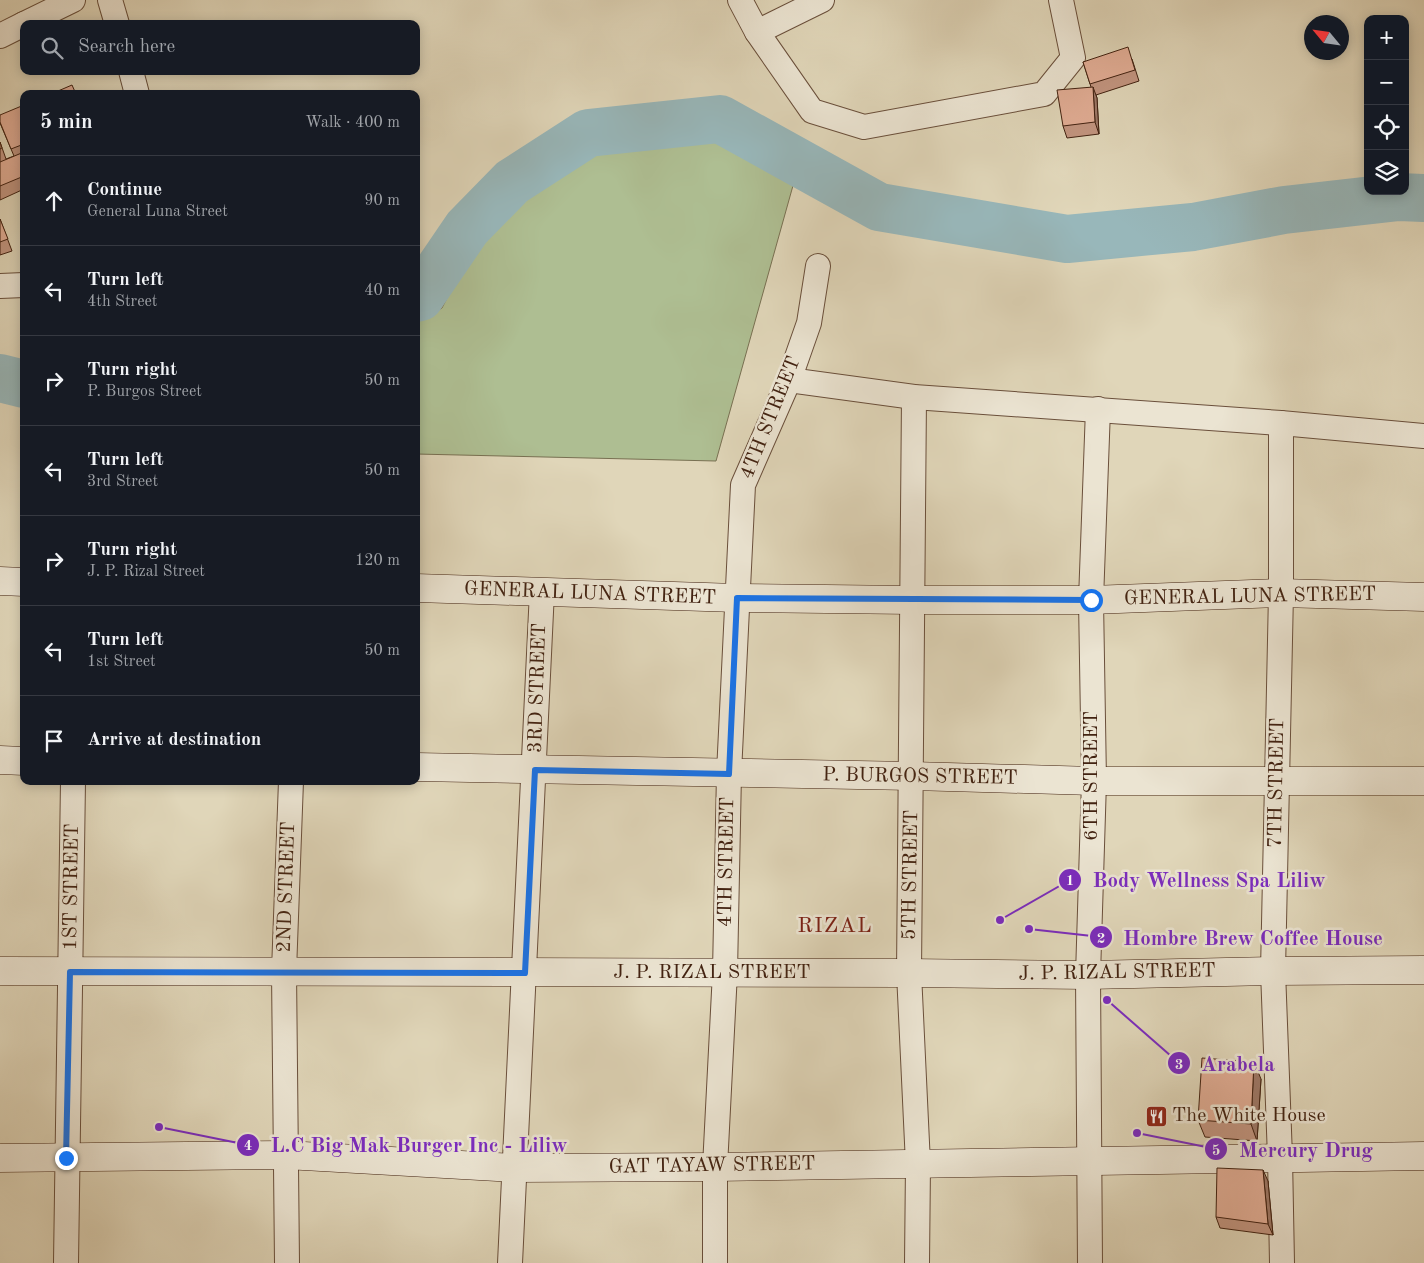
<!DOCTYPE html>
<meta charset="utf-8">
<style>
body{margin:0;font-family:"Old Standard TT",serif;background:#242831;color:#f1f3f6}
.controls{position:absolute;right:15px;top:15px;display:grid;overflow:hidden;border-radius:10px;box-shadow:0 2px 12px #0003}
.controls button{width:45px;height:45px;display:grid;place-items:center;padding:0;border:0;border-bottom:1px solid #363941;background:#171b24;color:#f1f3f6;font:25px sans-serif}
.compass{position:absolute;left:1304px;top:15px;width:45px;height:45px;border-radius:50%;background:#171b24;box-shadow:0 2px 12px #0003;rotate:299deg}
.stop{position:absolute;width:15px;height:15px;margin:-11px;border:4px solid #1a73e8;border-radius:50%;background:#fff}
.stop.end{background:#1a73e8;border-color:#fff;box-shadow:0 1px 5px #0008}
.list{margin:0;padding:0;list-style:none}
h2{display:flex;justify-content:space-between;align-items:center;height:65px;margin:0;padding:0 20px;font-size:21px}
h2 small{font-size:16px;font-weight:400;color:#9ea1a6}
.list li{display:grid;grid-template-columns:32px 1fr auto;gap:15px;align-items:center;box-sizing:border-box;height:90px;padding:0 20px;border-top:1px solid #363941}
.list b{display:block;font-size:19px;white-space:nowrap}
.list p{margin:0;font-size:16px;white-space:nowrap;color:#9ea1a6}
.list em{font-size:16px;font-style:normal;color:#9ea1a6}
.icon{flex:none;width:28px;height:28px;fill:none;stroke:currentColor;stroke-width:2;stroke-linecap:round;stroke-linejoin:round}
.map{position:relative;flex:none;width:1424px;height:1263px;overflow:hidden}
.search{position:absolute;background:#171b24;box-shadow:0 2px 12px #0003;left:20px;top:20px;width:400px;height:55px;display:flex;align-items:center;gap:12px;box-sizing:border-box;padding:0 18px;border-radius:10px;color:#9ea1a6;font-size:19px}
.panel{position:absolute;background:#171b24;box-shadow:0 2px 12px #0003;left:20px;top:90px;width:400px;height:695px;border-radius:10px}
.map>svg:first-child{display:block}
.green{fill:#aebe92;stroke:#787052}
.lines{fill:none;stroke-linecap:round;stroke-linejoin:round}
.river{stroke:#98b7ba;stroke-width:48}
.street-casing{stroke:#6a4f3b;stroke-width:26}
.secondary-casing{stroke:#422211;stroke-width:29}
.street{stroke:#ebe4d2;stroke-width:24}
.secondary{stroke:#ebe4d2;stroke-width:28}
.wall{fill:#c29580;stroke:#422211}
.shaded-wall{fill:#9e7968;stroke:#422211}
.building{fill:#e1ad95;stroke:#422211}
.route{stroke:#1a73e8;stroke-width:6}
.labels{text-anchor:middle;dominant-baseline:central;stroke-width:5;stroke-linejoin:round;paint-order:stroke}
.street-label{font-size:20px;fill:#422211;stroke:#ebe4d2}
.poi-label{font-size:20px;fill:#422211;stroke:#ebe4d2;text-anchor:start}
.quarter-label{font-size:22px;letter-spacing:1px;fill:#7a1f14;stroke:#ebe4d2}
.leader{fill:none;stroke:#7b2cbf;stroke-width:2}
.callout-dot{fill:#7b2cbf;stroke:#ebe4d2;stroke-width:2}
.mark-label{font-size:15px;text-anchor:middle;font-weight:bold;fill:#fff}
.callout-label{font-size:21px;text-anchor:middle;font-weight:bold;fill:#7b2cbf;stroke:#ebe4d2;stroke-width:5;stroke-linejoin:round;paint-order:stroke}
</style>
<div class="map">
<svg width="1424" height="1263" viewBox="0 0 1424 1263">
<rect width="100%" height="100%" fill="#e0d6b9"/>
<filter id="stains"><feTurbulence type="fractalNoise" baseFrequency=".004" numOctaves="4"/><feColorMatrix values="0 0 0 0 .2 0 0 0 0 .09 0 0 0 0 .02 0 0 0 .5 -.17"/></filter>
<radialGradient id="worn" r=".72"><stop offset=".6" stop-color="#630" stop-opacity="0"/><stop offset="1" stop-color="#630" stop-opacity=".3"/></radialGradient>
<!-- green -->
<polygon class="green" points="713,131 794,182 716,461 416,454 416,322 442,308 476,239 521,191 595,151"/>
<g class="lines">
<!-- river -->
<g class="river">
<polyline points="416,298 420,297 467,228 512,182 588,133 720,119 879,207 1067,239 1193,227 1284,210 1399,197 1424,198"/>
<polyline points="0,378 24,384"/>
</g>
<defs>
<g id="street">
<polyline points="110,0 117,24"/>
<polyline points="740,0 757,32 812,111 864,127 1044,94 1073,58 1061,0"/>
<polyline points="24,24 73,0"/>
<polyline points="757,32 822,0"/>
<polyline points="0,36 24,24"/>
<polyline points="131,71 137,94"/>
<polyline points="0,286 24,285"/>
<polyline points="789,380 914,397 1281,423 1424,436"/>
<polyline points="914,397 909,973 918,1164 917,1263"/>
<polyline points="1281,423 1281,593 1273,971 1280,1157 1282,1263"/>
<polyline points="66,1263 73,781"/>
<polyline points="287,1263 284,971 291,781"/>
<polyline points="510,1263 542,591"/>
<polyline points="715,1263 715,1167 725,972 729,773 743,485 789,380 809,323 818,266"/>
<polyline points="1090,1263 1088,975 1094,781 1091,600 1098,409"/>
</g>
<g id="secondary">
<polyline points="0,581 24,582"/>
<polyline points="416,588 737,598 912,600 1091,600 1281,593 1424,597"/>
<polyline points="0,760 24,761"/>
<polyline points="416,767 912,776 1094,781 1424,781"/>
<polyline points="0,971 909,973 1088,975 1273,971 1424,970"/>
<polyline points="0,1158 286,1155 515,1168 715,1167 1424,1156"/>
</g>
</defs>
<!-- street casing -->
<use href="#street" class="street-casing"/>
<!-- secondary casing -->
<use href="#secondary" class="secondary-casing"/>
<!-- street -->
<use href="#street" class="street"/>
<!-- secondary -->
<use href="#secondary" class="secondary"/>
</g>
<!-- wall -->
<g class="wall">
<polygon points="1132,59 1139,81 1096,95 1097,98 1099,134 1067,138 1063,126 1091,87 1083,62"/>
<polygon points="24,105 24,189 0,200 0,142 6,159 14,156 0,123"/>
<polygon points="0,219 12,251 0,255"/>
<polygon points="1261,1079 1257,1141 1205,1137 1198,1120"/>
<polygon points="1268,1181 1273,1235 1220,1228 1216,1217"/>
</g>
<!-- shaded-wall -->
<g class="shaded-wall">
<polygon points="1093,87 1097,98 1099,134 1095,122"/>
<polygon points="1254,1062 1261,1079 1257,1141 1251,1124"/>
<polygon points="1263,1170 1268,1181 1273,1235 1268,1224"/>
</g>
<!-- building -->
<g class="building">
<polygon points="1128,47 1135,70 1090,84 1083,62"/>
<polygon points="72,85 76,94 51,94"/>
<polygon points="1093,87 1095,122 1063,126 1057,90"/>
<polygon points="24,105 24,144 11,149 0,122 0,115"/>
<polygon points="0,142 2,148 0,149"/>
<polygon points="24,152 24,176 0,186 0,162"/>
<polygon points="0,219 8,239 0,242"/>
<polygon points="1202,1058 1254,1062 1251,1124 1198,1120"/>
<polygon points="1217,1168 1263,1170 1268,1224 1216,1217"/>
</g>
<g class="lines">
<!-- route -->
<polyline class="route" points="66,1158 70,972 525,973 535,770 729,774 737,598 1091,600"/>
</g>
<!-- icons -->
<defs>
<symbol id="restaurant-square" viewBox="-11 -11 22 22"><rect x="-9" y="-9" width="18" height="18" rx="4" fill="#8f2418" stroke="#ebe4d2"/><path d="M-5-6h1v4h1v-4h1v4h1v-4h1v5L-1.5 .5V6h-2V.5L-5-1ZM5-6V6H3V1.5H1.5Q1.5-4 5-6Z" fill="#fff"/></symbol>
</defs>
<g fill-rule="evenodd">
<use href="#restaurant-square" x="1144" y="1104" width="25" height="25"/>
</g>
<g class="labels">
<!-- street labels -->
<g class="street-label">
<text transform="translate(771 418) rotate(-68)">4TH STREET</text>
<text transform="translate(590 594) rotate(2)">GENERAL LUNA STREET</text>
<text transform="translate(1250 597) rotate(-1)">GENERAL LUNA STREET</text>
<text transform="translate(538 688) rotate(-88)">3RD STREET</text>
<text transform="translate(1092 776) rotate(-90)">6TH STREET</text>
<text transform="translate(920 777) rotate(1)">P. BURGOS STREET</text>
<text transform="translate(1277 783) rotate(-89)">7TH STREET</text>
<text transform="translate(727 862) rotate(-89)">4TH STREET</text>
<text transform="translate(911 875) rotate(-89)">5TH STREET</text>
<text transform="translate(72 887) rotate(-89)">1ST STREET</text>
<text transform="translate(287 887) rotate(-88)">2ND STREET</text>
<text x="712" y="973">J. P. RIZAL STREET</text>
<text transform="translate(1117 973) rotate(-1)">J. P. RIZAL STREET</text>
<text transform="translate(712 1166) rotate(-1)">GAT TAYAW STREET</text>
</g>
<!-- poi labels -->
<g class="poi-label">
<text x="1172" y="1116">The White House</text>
</g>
<!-- quarter labels -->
<g class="quarter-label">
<text x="835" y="926">RIZAL</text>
</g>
</g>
<!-- callouts -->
<path class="leader" d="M1000 920L1070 880M1029 929L1101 937M1107 1000L1179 1063M159 1127L248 1145M1137 1133L1216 1149"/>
<g class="callout-dot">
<circle cx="1000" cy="920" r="5"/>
<circle cx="1029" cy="929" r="5"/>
<circle cx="1107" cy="1000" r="5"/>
<circle cx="159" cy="1127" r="5"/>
<circle cx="1137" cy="1133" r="5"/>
<circle cx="1070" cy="880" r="12"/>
<circle cx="1101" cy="937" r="12"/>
<circle cx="1179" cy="1063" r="12"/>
<circle cx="248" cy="1145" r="12"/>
<circle cx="1216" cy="1149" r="12"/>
</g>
<g class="mark-label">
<text x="1070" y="885">1</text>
<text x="1101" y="943">2</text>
<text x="1179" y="1069">3</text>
<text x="248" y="1150">4</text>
<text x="1216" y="1155">5</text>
</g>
<g class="callout-label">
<text x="1209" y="887">Body Wellness Spa Liliw</text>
<text x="1253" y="945">Hombre Brew Coffee House</text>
<text x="1238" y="1071">Arabela</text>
<text x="419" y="1152">L.C Big Mak Burger Inc - Liliw</text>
<text x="1306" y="1157">Mercury Drug</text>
</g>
<rect width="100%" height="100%" filter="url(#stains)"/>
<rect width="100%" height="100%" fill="url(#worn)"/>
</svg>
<div class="controls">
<button>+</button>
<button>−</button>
<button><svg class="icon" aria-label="locate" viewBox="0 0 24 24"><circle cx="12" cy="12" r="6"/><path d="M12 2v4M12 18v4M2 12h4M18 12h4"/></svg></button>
<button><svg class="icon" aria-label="layers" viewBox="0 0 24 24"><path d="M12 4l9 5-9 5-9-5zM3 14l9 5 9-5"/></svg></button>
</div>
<svg class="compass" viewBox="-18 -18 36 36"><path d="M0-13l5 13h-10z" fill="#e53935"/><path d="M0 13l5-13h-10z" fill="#9ea1a6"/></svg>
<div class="stop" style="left:1091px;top:600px"></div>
<div class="stop end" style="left:66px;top:1158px"></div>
<div class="search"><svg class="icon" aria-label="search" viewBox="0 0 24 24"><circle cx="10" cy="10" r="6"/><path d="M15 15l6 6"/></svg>Search here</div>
<section class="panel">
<h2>5 min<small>Walk · 400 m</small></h2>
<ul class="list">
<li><svg class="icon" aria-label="ahead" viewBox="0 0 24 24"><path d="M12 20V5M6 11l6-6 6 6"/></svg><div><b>Continue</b><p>General Luna Street</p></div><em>90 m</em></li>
<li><svg class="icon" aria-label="left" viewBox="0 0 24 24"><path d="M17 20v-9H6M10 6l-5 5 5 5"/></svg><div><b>Turn left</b><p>4th Street</p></div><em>40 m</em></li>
<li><svg class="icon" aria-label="right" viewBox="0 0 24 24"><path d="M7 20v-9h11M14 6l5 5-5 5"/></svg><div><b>Turn right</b><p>P. Burgos Street</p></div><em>50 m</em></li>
<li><svg class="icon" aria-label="left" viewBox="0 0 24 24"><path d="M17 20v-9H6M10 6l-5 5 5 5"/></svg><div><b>Turn left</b><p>3rd Street</p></div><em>50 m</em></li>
<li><svg class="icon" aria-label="right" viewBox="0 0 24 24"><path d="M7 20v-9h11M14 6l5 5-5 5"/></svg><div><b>Turn right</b><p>J. P. Rizal Street</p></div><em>120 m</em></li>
<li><svg class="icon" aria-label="left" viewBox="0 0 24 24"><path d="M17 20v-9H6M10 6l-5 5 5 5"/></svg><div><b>Turn left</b><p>1st Street</p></div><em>50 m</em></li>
<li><svg class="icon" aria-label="arrive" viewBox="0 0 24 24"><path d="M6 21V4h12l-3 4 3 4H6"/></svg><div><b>Arrive at destination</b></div></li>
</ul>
</section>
</div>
